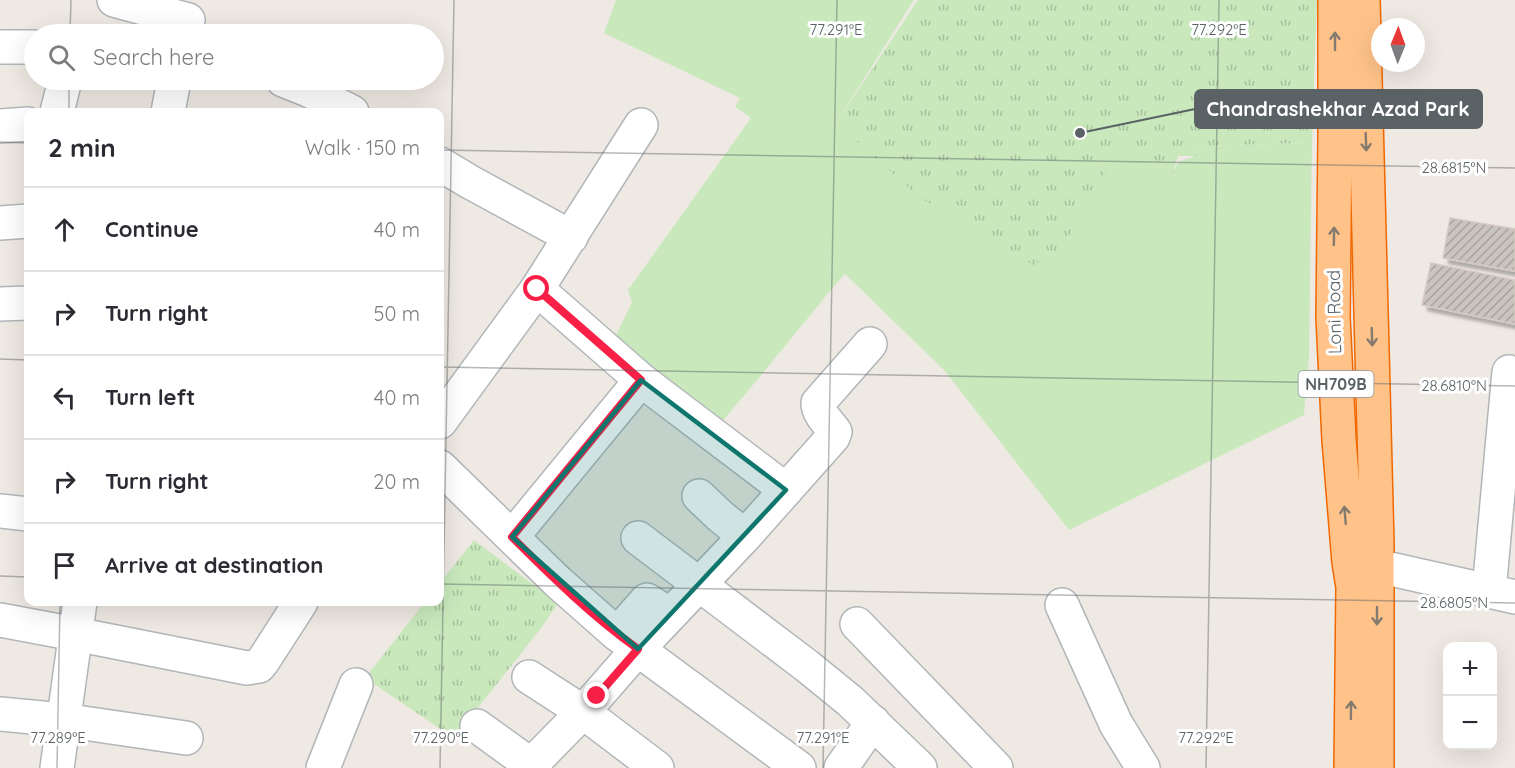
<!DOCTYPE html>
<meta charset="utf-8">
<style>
body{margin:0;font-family:Quicksand,sans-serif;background:#f7f7f7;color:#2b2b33}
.controls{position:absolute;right:18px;bottom:18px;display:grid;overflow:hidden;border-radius:12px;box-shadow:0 6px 24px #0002}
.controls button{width:54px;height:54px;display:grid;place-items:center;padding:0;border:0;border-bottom:2px solid #e1e1e2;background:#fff;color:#2b2b33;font:30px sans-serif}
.compass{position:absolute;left:1371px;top:18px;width:54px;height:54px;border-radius:50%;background:#fff;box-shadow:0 6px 24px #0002;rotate:1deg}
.stop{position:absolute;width:18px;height:18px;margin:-14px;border:4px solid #f82047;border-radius:50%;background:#fff}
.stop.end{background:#f82047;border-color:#fff;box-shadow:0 2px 6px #0008}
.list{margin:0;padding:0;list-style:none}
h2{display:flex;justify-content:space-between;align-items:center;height:78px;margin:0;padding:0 24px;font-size:26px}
h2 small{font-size:20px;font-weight:400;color:#7c7c81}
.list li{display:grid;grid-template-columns:39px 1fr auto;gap:18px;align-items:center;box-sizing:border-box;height:84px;padding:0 24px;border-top:2px solid #e1e1e2}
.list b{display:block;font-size:22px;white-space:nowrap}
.list em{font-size:20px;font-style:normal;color:#7c7c81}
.icon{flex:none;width:33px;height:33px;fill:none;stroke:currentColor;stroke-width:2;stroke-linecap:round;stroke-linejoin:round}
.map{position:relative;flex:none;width:1515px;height:768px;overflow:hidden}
.search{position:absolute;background:#fff;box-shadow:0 6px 24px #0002;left:24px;top:24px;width:420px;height:66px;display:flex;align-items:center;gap:15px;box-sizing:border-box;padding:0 21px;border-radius:33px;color:#7c7c81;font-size:22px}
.panel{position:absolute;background:#fff;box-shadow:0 6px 24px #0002;left:24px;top:108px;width:420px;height:498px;border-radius:12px}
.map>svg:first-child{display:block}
.green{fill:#c9e9bd}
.park{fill:url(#park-tufts)}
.building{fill:url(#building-hatch);stroke:#d5c9c1;stroke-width:1.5;filter:url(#shadow)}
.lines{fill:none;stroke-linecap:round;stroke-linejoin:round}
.minor-casing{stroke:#b1b6b9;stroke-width:36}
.highway-casing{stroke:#f26800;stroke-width:36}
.minor{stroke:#fff;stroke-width:33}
.highway{stroke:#ffc38a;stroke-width:33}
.oneway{stroke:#847a6e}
.route{stroke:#f82047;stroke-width:8}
.marked{fill:#0f766e;fill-opacity:0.2;stroke:#0f766e;stroke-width:4.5;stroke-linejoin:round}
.ticks{fill:none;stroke:#5b6265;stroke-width:1.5;stroke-opacity:0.45}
.labels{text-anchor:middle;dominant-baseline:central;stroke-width:6;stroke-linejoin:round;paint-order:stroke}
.shield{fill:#fff;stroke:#8c9193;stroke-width:1.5}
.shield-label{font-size:16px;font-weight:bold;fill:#5b6265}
.street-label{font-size:18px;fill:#5b6265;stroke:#fff}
.ticks-label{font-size:15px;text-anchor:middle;fill:#5b6265;stroke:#fff;stroke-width:6;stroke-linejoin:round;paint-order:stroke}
.leader{fill:none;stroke:#5b6265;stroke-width:2}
.callout-dot{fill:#5b6265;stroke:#fff;stroke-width:2}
.callout{fill:#5b6265;stroke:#5b6265;stroke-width:2}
.callout-label{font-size:20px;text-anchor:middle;font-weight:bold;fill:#fff}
</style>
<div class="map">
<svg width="1515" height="768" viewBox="0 0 1515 768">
<defs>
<pattern id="park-tufts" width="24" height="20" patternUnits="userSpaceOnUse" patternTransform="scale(1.5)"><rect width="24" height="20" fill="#c9e9bd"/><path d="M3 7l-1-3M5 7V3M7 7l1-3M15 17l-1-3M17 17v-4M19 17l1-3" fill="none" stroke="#a6c09d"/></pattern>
<pattern id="building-hatch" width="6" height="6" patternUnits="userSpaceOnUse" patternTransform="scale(1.5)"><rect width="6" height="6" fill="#cac4c0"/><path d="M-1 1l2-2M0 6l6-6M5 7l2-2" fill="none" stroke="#a7a3a0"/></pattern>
<filter id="shadow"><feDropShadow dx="5.5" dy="5.5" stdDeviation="1.5" flood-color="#0004"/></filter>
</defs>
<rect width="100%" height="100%" fill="#efe9e3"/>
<!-- green -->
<polygon class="green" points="616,0 914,0 836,123 1061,249 1118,146 1173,173 1178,162 1195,156 1199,146 1312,143 1309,358 1304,415 1069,530 944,370 845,274 835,285 758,379 714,431 613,342 632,302 628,290 751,118 735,107 740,98 604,33"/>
<!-- park -->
<g class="park">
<polygon points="918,0 1317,0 1312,143 1199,146 1195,156 1178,156 1173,173 1118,147 1061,250 1033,265 919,197 836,123"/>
<polygon points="474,540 558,603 542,627 454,738 365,678 425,602 440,602 440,583"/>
</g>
<!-- building -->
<g class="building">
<polygon points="1450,218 1515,229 1515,271 1443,258"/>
<polygon points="1431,263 1515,280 1515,324 1422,305"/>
</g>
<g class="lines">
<defs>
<g id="minor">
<polyline points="114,0 188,20"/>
<polyline points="0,47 34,47"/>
<polyline points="283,80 308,90 352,112"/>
<polyline points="57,112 65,80"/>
<polyline points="168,112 174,80"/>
<polyline points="0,126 28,124"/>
<polyline points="440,164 470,182 571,237"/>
<polyline points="0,223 28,221"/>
<polyline points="537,289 641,380 786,490"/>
<polyline points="0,304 28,303"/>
<polyline points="440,422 537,289 641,125"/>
<polyline points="440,467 558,582 617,634 799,768"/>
<polyline points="699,496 720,516 745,536"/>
<polyline points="0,511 28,514"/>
<polyline points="512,537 641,380"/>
<polyline points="638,538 807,666 850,701 920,768"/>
<polyline points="1350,562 1377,566 1515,597"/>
<polyline points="1489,591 1509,372"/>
<polyline points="1062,605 1116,724 1143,768"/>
<polyline points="0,620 75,634 247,668 259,666 263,661 301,602"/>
<polyline points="857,624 996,768"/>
<polyline points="617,634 647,600 670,615"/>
<polyline points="529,677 583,712 657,768"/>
<polyline points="0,714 63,720 186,738"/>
<polyline points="477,726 535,768"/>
<polyline points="57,768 80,602"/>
<polyline points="323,768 356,685"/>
<path d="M 528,768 L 583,712 L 638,649 L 745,536 L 833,437 L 835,432 C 829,423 818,414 818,403 L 870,344"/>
<polyline points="841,768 873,722"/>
</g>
<g id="highway">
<polyline points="1335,0 1335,138 1333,317 1339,440 1349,562 1353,587 1351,768"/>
<polyline points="1363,0 1377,545 1377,768"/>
</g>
</defs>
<!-- minor casing -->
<use href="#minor" class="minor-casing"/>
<!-- highway casing -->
<use href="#highway" class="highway-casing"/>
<!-- minor -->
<use href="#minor" class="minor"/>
<!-- highway -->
<use href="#highway" class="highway"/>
</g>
<!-- one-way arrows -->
<defs><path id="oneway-shaft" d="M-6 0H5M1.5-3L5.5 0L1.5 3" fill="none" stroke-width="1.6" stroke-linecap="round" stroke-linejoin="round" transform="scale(1.5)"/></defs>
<g class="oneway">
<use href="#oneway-shaft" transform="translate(1335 41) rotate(-90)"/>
<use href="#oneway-shaft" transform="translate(1366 142) rotate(88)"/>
<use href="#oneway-shaft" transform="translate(1334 236) rotate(-89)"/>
<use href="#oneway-shaft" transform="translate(1372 337) rotate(88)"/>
<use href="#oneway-shaft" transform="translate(1345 515) rotate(-95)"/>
<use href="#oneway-shaft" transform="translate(1377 616) rotate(90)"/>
<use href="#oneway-shaft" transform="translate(1351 710) rotate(-89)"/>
</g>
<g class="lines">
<!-- route -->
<path class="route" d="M 537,289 L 641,380 L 512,537 C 552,577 593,617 638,649 L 597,696"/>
</g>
<!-- marked area -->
<path class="marked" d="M 641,380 L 786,490 L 638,649 L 512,537 Z"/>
<!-- ticks -->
<path class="ticks" d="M 70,34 L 71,0M 69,112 L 69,80M 0,142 L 28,143M 440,150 L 1515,168M 0,359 L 28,360M 440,367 L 1515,386M 0,576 L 28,577M 440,584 L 1515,603M 57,768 L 60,602M 440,768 L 454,0M 823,768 L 837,0M 1206,768 L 1219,0"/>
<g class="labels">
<!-- shield labels -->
<rect class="shield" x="1298.5" y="371" width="75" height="26" rx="4.5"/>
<g class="shield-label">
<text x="1336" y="384">NH709B</text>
</g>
<!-- street labels -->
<g class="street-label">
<text transform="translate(1334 312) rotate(-91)">Loni Road</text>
</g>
</g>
<g class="ticks-label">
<text x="836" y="35">77.291°E</text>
<text x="1219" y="35">77.292°E</text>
<text x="1454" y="173">28.6815°N</text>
<text x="1454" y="391">28.6810°N</text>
<text x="1454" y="608">28.6805°N</text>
<text x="58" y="743">77.289°E</text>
<text x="441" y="743">77.290°E</text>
<text x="823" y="743">77.291°E</text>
<text x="1206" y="743">77.292°E</text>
</g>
<!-- callouts -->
<path class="leader" d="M1080 133L1195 109"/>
<circle class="callout-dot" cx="1080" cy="133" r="6"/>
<rect class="callout" x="1195" y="90" width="287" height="38" rx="6"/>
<g class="callout-label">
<text x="1338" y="116">Chandrashekhar Azad Park</text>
</g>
</svg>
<div class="controls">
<button>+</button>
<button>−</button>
</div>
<svg class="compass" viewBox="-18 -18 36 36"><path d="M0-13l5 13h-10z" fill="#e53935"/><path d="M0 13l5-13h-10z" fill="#7c7c81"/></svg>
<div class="stop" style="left:537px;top:289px"></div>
<div class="stop end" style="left:597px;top:696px"></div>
<div class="search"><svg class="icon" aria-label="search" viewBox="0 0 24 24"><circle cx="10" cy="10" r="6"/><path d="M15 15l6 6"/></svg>Search here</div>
<section class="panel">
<h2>2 min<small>Walk · 150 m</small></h2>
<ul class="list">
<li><svg class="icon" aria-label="ahead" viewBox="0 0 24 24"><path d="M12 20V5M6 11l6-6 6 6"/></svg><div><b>Continue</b></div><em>40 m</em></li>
<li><svg class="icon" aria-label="right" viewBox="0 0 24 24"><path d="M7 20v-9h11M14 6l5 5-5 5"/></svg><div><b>Turn right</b></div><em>50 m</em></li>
<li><svg class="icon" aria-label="left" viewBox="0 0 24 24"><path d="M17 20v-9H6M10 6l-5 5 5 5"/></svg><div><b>Turn left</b></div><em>40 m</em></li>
<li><svg class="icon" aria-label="right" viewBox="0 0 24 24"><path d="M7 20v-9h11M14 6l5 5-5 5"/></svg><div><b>Turn right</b></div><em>20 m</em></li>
<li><svg class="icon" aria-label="arrive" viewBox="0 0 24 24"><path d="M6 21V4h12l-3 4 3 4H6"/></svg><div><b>Arrive at destination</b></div></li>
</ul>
</section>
</div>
